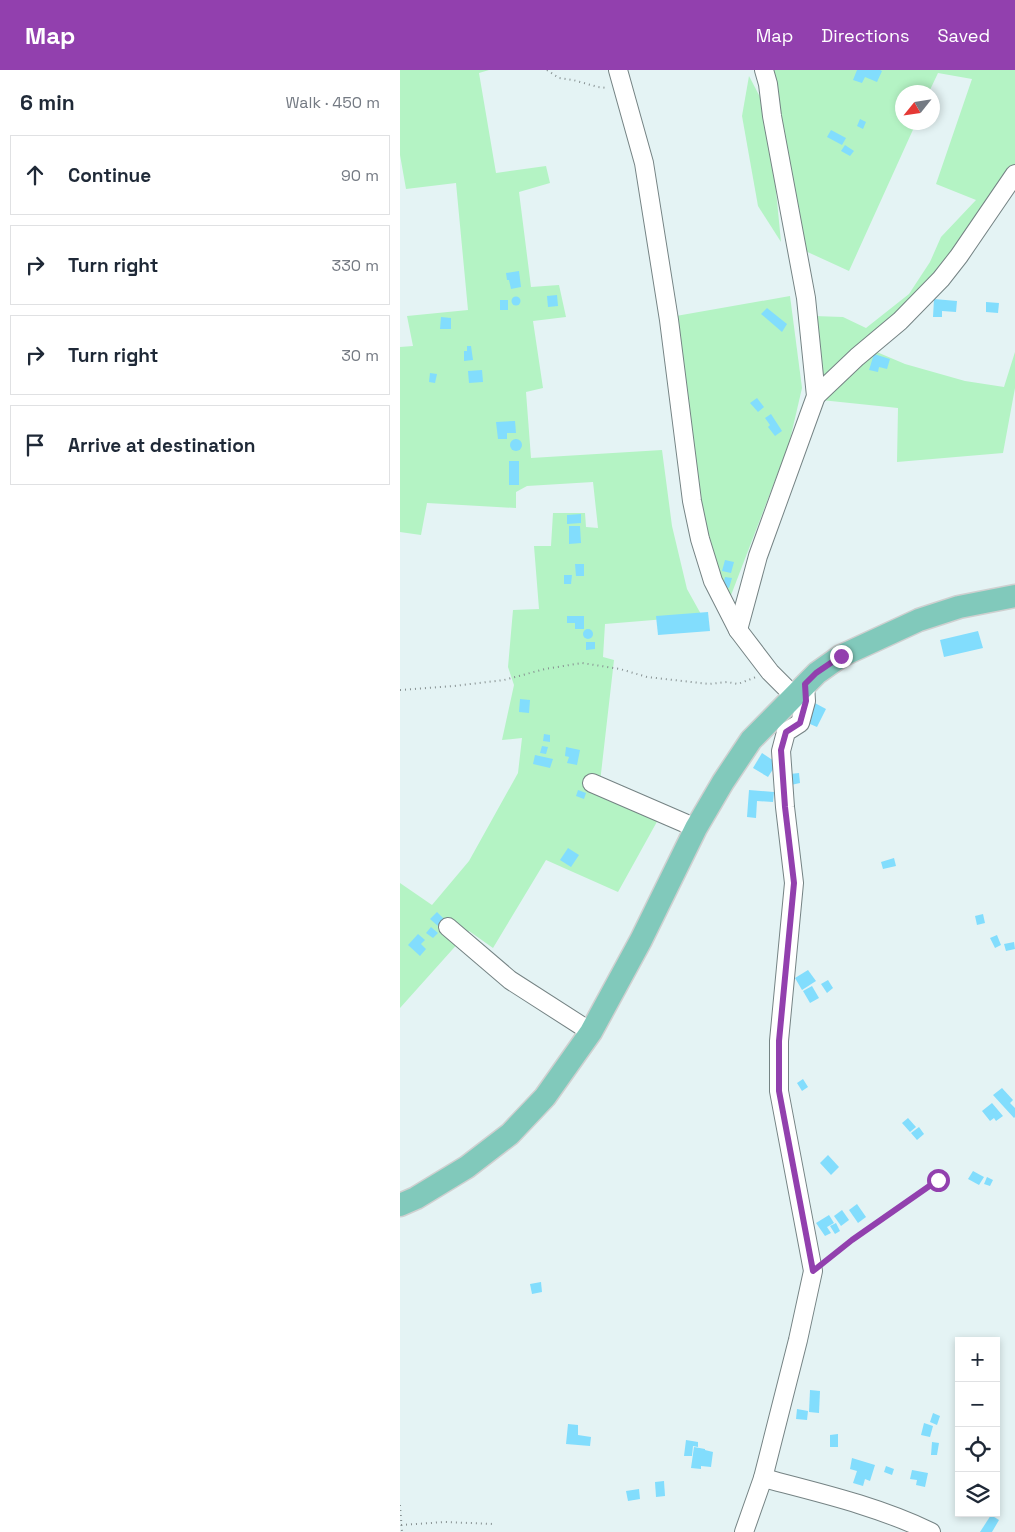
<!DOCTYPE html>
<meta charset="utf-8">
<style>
body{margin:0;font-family:"Space Grotesk",sans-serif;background:#f6f6f7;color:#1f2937}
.controls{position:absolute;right:15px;bottom:15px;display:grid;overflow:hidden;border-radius:0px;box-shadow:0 2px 8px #0003}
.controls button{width:45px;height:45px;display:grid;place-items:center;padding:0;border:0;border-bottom:1px solid #e0e1e3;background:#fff;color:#1f2937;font:25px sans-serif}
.compass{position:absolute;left:495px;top:15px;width:45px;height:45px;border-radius:50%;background:#fff;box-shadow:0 2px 8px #0003;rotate:240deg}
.stop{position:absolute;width:15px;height:15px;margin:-11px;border:4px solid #9240ae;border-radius:50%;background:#fff}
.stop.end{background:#9240ae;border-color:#fff;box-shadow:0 1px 5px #0008}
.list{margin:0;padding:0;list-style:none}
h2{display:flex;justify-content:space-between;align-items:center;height:65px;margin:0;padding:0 20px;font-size:21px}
h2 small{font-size:16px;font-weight:400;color:#747a83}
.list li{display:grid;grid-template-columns:32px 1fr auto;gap:15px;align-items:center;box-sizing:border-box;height:80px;margin:0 10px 10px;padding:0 10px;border:1px solid #e0e1e3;border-radius:0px}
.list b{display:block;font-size:19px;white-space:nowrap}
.list em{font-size:16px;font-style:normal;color:#747a83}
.icon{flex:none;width:28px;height:28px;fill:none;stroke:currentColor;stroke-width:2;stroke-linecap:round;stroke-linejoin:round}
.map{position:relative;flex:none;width:615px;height:1462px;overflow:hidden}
header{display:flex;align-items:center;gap:30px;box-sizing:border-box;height:70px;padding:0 25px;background:#9240ae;color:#fff}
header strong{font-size:24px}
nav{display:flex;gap:28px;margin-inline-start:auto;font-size:18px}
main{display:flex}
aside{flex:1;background:#fff}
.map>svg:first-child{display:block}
.green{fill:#b4f3c4}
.building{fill:#82ddfd}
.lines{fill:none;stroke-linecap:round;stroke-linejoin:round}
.minor-casing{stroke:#758384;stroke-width:20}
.major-casing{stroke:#cfd0d0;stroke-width:25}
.path{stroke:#869091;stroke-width:2;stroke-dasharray:1 4;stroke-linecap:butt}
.minor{stroke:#fff;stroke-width:18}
.major{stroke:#81c9bb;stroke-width:22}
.route{stroke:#9240ae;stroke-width:6}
</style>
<header>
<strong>Map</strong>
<nav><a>Map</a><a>Directions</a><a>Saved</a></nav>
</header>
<main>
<aside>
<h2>6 min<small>Walk · 450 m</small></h2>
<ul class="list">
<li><svg class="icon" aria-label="ahead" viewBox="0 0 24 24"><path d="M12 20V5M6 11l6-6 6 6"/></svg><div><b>Continue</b></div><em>90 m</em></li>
<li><svg class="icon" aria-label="right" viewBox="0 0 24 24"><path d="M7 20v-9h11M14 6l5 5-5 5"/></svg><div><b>Turn right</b></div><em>330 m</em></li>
<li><svg class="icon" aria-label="right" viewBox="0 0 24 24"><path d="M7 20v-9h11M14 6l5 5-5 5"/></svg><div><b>Turn right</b></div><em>30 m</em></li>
<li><svg class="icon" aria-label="arrive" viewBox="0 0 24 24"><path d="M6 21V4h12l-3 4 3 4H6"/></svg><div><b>Arrive at destination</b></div></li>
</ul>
</aside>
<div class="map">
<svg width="615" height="1462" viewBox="0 0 615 1462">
<rect width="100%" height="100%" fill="#e4f3f4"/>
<!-- green -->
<g class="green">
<polygon points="0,0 89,0 79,3 96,103 146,96 150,113 119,122 131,217 159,215 166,247 133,251 143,318 126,322 131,388 262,380 272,456 287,519 302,546 205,554 203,587 214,590 199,721 259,748 218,822 146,790 93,878 69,861 0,938 0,813 32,835 69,791 118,703 122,668 102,670 114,615 108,597 113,540 139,539 134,476 151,476 153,443 185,443 186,457 198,458 193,412 127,416 116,422 116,438 27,433 21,465 0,462 0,277 13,276 7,246 68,240 56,113 6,119 0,85"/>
<polygon points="371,0 615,0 615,96 527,215 434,301 419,310 414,246 443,247 466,258 509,224 530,192 541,167 576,130 536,114 572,9 538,3 529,22 502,22 502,52 516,53 449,201 401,179"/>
<polygon points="349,6 360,27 374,100 381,172 358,136 342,46"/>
<polygon points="390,226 402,318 389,374 328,533 313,499 301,439 276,246"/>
<polygon points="472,280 505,294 565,311 604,317 615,282 615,318 603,383 497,392 498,338 421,330"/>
</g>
<!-- building -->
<g class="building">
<polygon points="457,0 480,0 482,1 477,12 465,7 462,13 453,10"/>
<polygon points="460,49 466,52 463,59 457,56"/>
<polygon points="431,60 446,68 442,75 427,67"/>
<polygon points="445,75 454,81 450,86 441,81"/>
<polygon points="119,201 121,217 111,219 109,210 107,210 106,203"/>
<polygon points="157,225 158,236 148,237 147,226"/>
<circle cx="116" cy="231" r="4.5"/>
<polygon points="534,229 557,231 556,242 542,241 542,247 533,247"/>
<rect x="100" y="230" width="8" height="10"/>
<polygon points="586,232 599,233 598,243 586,242"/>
<polygon points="367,238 387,254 382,262 361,244"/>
<polygon points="41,247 51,248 51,259 40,259"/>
<polygon points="67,276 71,276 73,290 64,291 64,281 67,281"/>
<polygon points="474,284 490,289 487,299 479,297 478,302 469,300"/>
<polygon points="82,300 83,312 69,313 68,301"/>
<polygon points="30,303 37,304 35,313 29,312"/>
<polygon points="357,328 364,337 358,342 350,333"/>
<polygon points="371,344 382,361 375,366 368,357 370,355 365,348"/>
<polygon points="115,351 116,363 107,363 107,369 98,369 96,352"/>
<circle cx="116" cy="375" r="6"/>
<rect x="109" y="391" width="10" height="24"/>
<polygon points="181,444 181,453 167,454 167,445"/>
<polygon points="169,456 180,456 181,473 169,474"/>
<polygon points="325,490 334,492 331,503 322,501"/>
<polygon points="175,494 184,494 184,506 176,506"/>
<polygon points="164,505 172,505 171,514 164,514"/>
<polygon points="325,507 332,508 329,518 323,516"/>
<polygon points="308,542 310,561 258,565 256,546"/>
<polygon points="167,546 184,546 184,559 175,559 175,553 167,553"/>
<circle cx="188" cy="564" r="5"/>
<polygon points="578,561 583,578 544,587 540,570"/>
<polygon points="186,572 195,572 195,579 186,580"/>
<polygon points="120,629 130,630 129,643 119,642"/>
<polygon points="413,632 426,639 417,657 410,654 408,658 402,655"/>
<polygon points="144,664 150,665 150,672 143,671"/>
<polygon points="142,676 148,677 146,684 140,683"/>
<polygon points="166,677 180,680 177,695 167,693 169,687 165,686"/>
<polygon points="362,683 377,693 368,707 353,698"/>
<polygon points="135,685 153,689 150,698 133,694"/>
<polygon points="399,703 400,713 391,715 390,704"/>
<polygon points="178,720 186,723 184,729 176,726"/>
<polygon points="349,720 374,722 373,732 357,731 356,748 347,747"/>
<polygon points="168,778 179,785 171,797 160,790"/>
<polygon points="494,788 496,796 483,799 481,792"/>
<polygon points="37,842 44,849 38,856 30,849"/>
<polygon points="583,844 585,853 577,855 575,846"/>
<polygon points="31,857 38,863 33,868 26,863"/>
<polygon points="18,864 25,870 21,874 26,879 20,886 8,875"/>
<polygon points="597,865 601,875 595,878 590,868"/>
<polygon points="614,872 615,879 606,881 604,874"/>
<polygon points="408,900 416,911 402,920 395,908"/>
<polygon points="428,910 433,918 427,923 421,914"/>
<polygon points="412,916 419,928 410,933 403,921"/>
<polygon points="403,1009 408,1017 402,1021 397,1013"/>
<polygon points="602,1018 613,1030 610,1033 615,1038 615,1047 614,1048 593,1025"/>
<polygon points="592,1033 603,1046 596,1051 594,1048 590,1051 582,1041"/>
<polygon points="508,1048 516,1057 510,1062 502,1053"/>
<polygon points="519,1057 524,1064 517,1070 511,1063"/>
<polygon points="428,1085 439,1097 431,1105 420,1093"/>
<polygon points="573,1101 584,1107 579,1115 568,1109"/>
<polygon points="587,1107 593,1110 590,1116 584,1114"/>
<polygon points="457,1134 466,1147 458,1153 449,1140"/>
<polygon points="442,1140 449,1150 441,1156 434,1146"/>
<polygon points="429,1145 434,1153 427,1157 431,1163 425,1166 416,1153"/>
<polygon points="436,1153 440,1161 435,1164 430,1156"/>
<polygon points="141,1212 142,1222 132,1224 130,1214"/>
<polygon points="410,1320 420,1321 419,1343 409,1342"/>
<polygon points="397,1339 408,1341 407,1350 396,1349"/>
<polygon points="533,1343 540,1346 537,1355 530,1352"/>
<polygon points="524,1353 533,1356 530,1367 521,1365"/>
<polygon points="168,1354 178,1355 178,1365 191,1367 190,1376 166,1374"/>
<polygon points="438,1364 438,1377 430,1377 430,1365"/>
<polygon points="286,1370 298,1372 298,1377 293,1376 292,1386 284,1386"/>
<polygon points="532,1372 539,1373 537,1385 531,1385"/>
<polygon points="294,1377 305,1379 305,1380 313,1382 311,1397 301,1396 301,1399 291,1398"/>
<polygon points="452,1388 475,1395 470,1411 465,1409 463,1416 453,1413 457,1401 450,1399"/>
<polygon points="486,1396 494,1399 492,1405 484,1402"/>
<polygon points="512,1400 528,1403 525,1417 516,1415 517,1410 510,1409"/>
<polygon points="264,1411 265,1426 256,1427 255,1412"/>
<polygon points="239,1419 240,1429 228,1431 226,1421"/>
<polygon points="591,1445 599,1450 592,1462 580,1462"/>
</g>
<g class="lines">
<defs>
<g id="minor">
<polyline points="218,0 244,93 269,250 292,431 300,469 313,511 338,560 370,602 394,626"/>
<polyline points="416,326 457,287 500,251 541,209 559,186 615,104"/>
<polyline points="338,560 358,486 416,326 406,228 372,46 368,14 364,0"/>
<polyline points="192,713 296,758"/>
<polyline points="48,857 110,910 191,962"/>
<path d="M 363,1408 C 420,1423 477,1436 531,1462"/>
<polyline points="344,1462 363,1408 398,1270 413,1201 379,1021 379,971 394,813 385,737 381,681 386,662 400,653 406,631 405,614"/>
</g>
<polyline id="major" points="0,1135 16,1128 67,1097 110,1064 145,1027 191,962 241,870 296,758 323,712 351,670 417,603 441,586 519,550 559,537 615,526"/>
</defs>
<!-- minor casing -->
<use href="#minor" class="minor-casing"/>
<!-- major casing -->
<use href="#major" class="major-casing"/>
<!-- path -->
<g class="path">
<polyline points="147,0 159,8 173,10 198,17 207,18"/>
<polyline points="0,620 54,616 104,610 145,599 182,593 220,599 247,607 309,614 327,612 338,614 356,607"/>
<polyline points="427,1190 451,1170 538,1110"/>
<polyline points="0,1435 2,1462"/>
<polyline points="1,1455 45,1452 94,1454"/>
</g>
<!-- minor -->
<use href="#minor" class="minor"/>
<!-- major -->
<use href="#major" class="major"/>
</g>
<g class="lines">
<!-- route -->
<polyline class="route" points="441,586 416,603 405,614 406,631 400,653 386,662 381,680 385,737 394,813 379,971 379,1021 413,1201 452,1170 538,1110"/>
</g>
</svg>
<div class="controls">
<button>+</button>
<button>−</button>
<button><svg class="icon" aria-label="locate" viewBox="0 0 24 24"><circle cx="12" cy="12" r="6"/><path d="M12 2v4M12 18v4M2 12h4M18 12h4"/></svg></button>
<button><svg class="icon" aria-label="layers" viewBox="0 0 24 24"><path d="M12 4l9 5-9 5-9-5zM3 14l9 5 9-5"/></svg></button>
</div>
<svg class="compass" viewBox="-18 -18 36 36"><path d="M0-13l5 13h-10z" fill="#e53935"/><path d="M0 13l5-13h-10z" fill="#747a83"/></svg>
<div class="stop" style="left:538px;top:1110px"></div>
<div class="stop end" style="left:441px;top:586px"></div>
</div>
</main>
